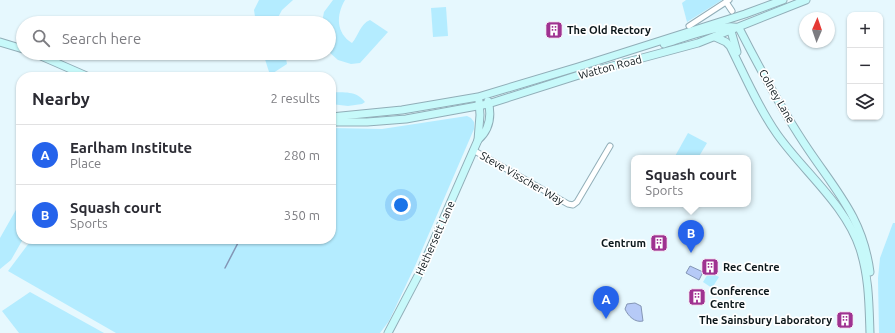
<!DOCTYPE html>
<meta charset="utf-8">
<style>
body{margin:0;font-family:Ubuntu,sans-serif;background:#f2f2f3;color:#2b2b33}
.controls{position:absolute;right:12px;top:12px;display:grid;overflow:hidden;border-radius:8px;box-shadow:0 1px 3px #0004}
.controls button{width:36px;height:36px;display:grid;place-items:center;padding:0;border:0;border-bottom:1px solid #e1e1e2;background:#fff;color:#2b2b33;font:20px sans-serif}
.compass{position:absolute;left:799px;top:12px;width:36px;height:36px;border-radius:50%;background:#fff;box-shadow:0 1px 3px #0004;rotate:2deg}
.you{position:absolute;left:401px;top:205px;width:14px;height:14px;margin:-10px;border:3px solid #fff;border-radius:50%;background:#1a73e8;box-shadow:0 0 0 6px #1a73e833}
.badge{display:grid;place-items:center;width:26px;height:26px;border-radius:50%;background:#2563eb;color:#fff;font-size:13px;font-weight:700}
.pin{position:absolute;translate:-50% -33px;filter:drop-shadow(0 1px 2px #0008)}
.pin::after{content:'';position:absolute;top:21px;width:14px;height:12px;background:inherit;clip-path:polygon(0 0,100% 0,50% 100%)}
.popup{position:absolute;left:631px;top:155px;width:120px;height:52px;box-sizing:border-box;display:grid;place-content:center;border-radius:8px;background:#fff;filter:drop-shadow(0 1px 3px #0005);font-size:13px;white-space:nowrap;color:#7c7c81}
.popup b{font-size:15px;color:#2b2b33}
.popup::after{content:'';position:absolute;left:50%;top:100%;margin-left:-8px;border:8px solid transparent;border-top-color:#fff}
.list{margin:0;padding:0;list-style:none}
h2{display:flex;justify-content:space-between;align-items:center;height:52px;margin:0;padding:0 16px;font-size:17px}
h2 small{font-size:13px;font-weight:400;color:#7c7c81}
.list li{display:grid;grid-template-columns:26px 1fr auto;gap:12px;align-items:center;box-sizing:border-box;height:60px;padding:0 16px;border-top:1px solid #e1e1e2}
.list b{display:block;font-size:15px;white-space:nowrap}
.list p{margin:0;font-size:13px;white-space:nowrap;color:#7c7c81}
.list em{font-size:13px;font-style:normal;color:#7c7c81}
.icon{flex:none;width:22px;height:22px;fill:none;stroke:currentColor;stroke-width:2;stroke-linecap:round;stroke-linejoin:round}
.map{position:relative;flex:none;width:895px;height:333px;overflow:hidden}
.search{position:absolute;background:#fff;box-shadow:0 1px 3px #0004;left:16px;top:16px;width:320px;height:44px;display:flex;align-items:center;gap:10px;box-sizing:border-box;padding:0 14px;border-radius:22px;color:#7c7c81;font-size:15px}
.panel{position:absolute;background:#fff;box-shadow:0 1px 3px #0004;left:16px;top:72px;width:320px;height:172px;border-radius:16px}
.map>svg:first-child{display:block}
.green{fill:#b4ecff}
.water{fill:#b6caf7;stroke:#8395b5}
.lines{fill:none;stroke-linecap:round;stroke-linejoin:round}
.stream{stroke:#8395b5;stroke-width:1.5}
.street-casing{stroke:#91aeb8;stroke-width:7}
.secondary-casing{stroke:#91aeb8;stroke-width:9}
.street{stroke:#fff;stroke-width:5}
.secondary{stroke:#c7f9fa;stroke-width:7}
.labels{text-anchor:middle;dominant-baseline:central;stroke-width:3.5;stroke-linejoin:round;paint-order:stroke}
.poi-label{font-size:11px;font-weight:bold;fill:#0d181c;stroke:#fff;text-anchor:start}
.street-label{font-size:11px;fill:#0d181c;stroke:#fff}
</style>
<div class="map">
<svg width="895" height="333" viewBox="0 0 895 333">
<rect width="100%" height="100%" fill="#e6f8fe"/>
<!-- green -->
<g class="green">
<polygon points="259,0 293,0 282,10 275,23 256,23 254,10"/>
<path d="M 333,0 L 345,0 C 336,15 336,33 352,43 C 359,35 360,24 370,20 L 388,32 L 360,63 L 351,64 L 338,60 L 329,52 L 329,23 L 322,22 L 324,12 Z"/>
<polygon points="686,0 722,0 687,22 682,3"/>
<polygon points="446,7 448,36 433,37 431,8"/>
<polygon points="263,53 285,53 287,64 270,75"/>
<path d="M 331,92 C 344,93 356,90 365,102 L 362,104 L 348,106 L 331,104 Z"/>
<polygon points="467,116 471,118 474,122 474,129 415,266 389,321 380,333 116,333 8,271 32,239 331,239 331,128 382,129"/>
<polygon points="688,133 707,143 698,158 674,158"/>
<polygon points="21,201 21,239 23,239 11,260 0,269 0,238"/>
<polygon points="893,223 895,223 895,333 879,333 878,278 880,258"/>
<polygon points="709,272 719,277 712,288 703,282"/>
<polygon points="30,292 104,333 19,333 2,311"/>
</g>
<!-- water -->
<g class="water">
<polygon points="690,266 703,272 699,280 686,273"/>
<path d="M 635,303 L 641,306 L 643,321 C 635,323 628,316 625,309 L 627,304 Z"/>
</g>
<g class="lines">
<!-- stream -->
<polyline class="stream" points="225,268 240,239"/>
<defs>
<g id="street">
<polyline points="726,2 732,11"/>
<polyline points="689,26 729,0"/>
<polyline points="473,150 568,204 573,205 577,202 610,146"/>
</g>
<g id="secondary">
<path d="M 739,28 C 760,69 782,111 808,149 C 837,192 863,219 870,272"/>
<polyline points="731,31 737,52"/>
<path d="M 715,37 L 726,42 L 730,46 C 745,76 758,107 777,134 C 803,171 846,205 860,249 C 869,277 869,304 870,333"/>
<polyline points="0,42 23,49"/>
<path d="M 664,44 C 681,39 725,22 739,28"/>
<polyline points="34,53 89,77"/>
<polyline points="331,117 402,110 478,97 578,67 745,14 783,0"/>
<polyline points="331,122 367,122 406,119 488,104 579,75 698,43 806,0"/>
<polyline points="478,140 480,115 479,101"/>
<path d="M 388,333 L 420,272 L 478,140 C 489,130 492,116 488,101"/>
</g>
</defs>
<!-- street casing -->
<use href="#street" class="street-casing"/>
<!-- secondary casing -->
<use href="#secondary" class="secondary-casing"/>
<!-- street -->
<use href="#street" class="street"/>
<!-- secondary -->
<use href="#secondary" class="secondary"/>
</g>
<!-- icons -->
<defs>
<symbol id="building-square" viewBox="-11 -11 22 22"><rect x="-9" y="-9" width="18" height="18" rx="4" fill="#9f3291" stroke="#fff"/><path d="M-4-6H4V6H1V3H-1V6H-4ZM-2.5-4.3h1.7v1.8h-1.7ZM.8-4.3h1.7v1.8H.8ZM-2.5-1h1.7V.8h-1.7ZM.8-1h1.7V.8H.8Z" fill="#fff"/></symbol>
</defs>
<g fill-rule="evenodd">
<use href="#building-square" x="544" y="20" width="20" height="20"/>
<use href="#building-square" x="649" y="233" width="20" height="20"/>
<use href="#building-square" x="700" y="257" width="20" height="20"/>
<use href="#building-square" x="687" y="287" width="20" height="20"/>
<use href="#building-square" x="835" y="310" width="20" height="20"/>
</g>
<g class="labels">
<!-- poi labels -->
<g class="poi-label">
<text x="567" y="30">The Old Rectory</text>
<text x="646" y="243" text-anchor="end">Centrum</text>
<text x="723" y="267">Rec Centre</text>
<text x="710" y="291">Conference<tspan x="710" dy="13">Centre</tspan></text>
<text x="832" y="320" text-anchor="end">The Sainsbury Laboratory</text>
</g>
<!-- street labels -->
<g class="street-label">
<text transform="translate(610 67) rotate(-15)">Watton Road</text>
<text transform="translate(777 96) rotate(60)">Colney Lane</text>
<text transform="translate(522 178) rotate(30)">Steve Visscher Way</text>
<text transform="translate(435 238) rotate(-66)">Hethersett Lane</text>
</g>
</g>
</svg>
<div class="controls">
<button>+</button>
<button>−</button>
<button><svg class="icon" aria-label="layers" viewBox="0 0 24 24"><path d="M12 4l9 5-9 5-9-5zM3 14l9 5 9-5"/></svg></button>
</div>
<svg class="compass" viewBox="-18 -18 36 36"><path d="M0-13l5 13h-10z" fill="#e53935"/><path d="M0 13l5-13h-10z" fill="#7c7c81"/></svg>
<div class="you"></div>
<div class="pin badge" style="left:606px;top:319px">A</div>
<div class="pin badge" style="left:691px;top:253px">B</div>
<div class="popup"><b>Squash court</b>Sports</div>
<div class="search"><svg class="icon" aria-label="search" viewBox="0 0 24 24"><circle cx="10" cy="10" r="6"/><path d="M15 15l6 6"/></svg>Search here</div>
<section class="panel">
<h2>Nearby<small>2 results</small></h2>
<ul class="list">
<li><span class="badge">A</span><div><b>Earlham Institute</b><p>Place</p></div><em>280 m</em></li>
<li><span class="badge">B</span><div><b>Squash court</b><p>Sports</p></div><em>350 m</em></li>
</ul>
</section>
</div>
